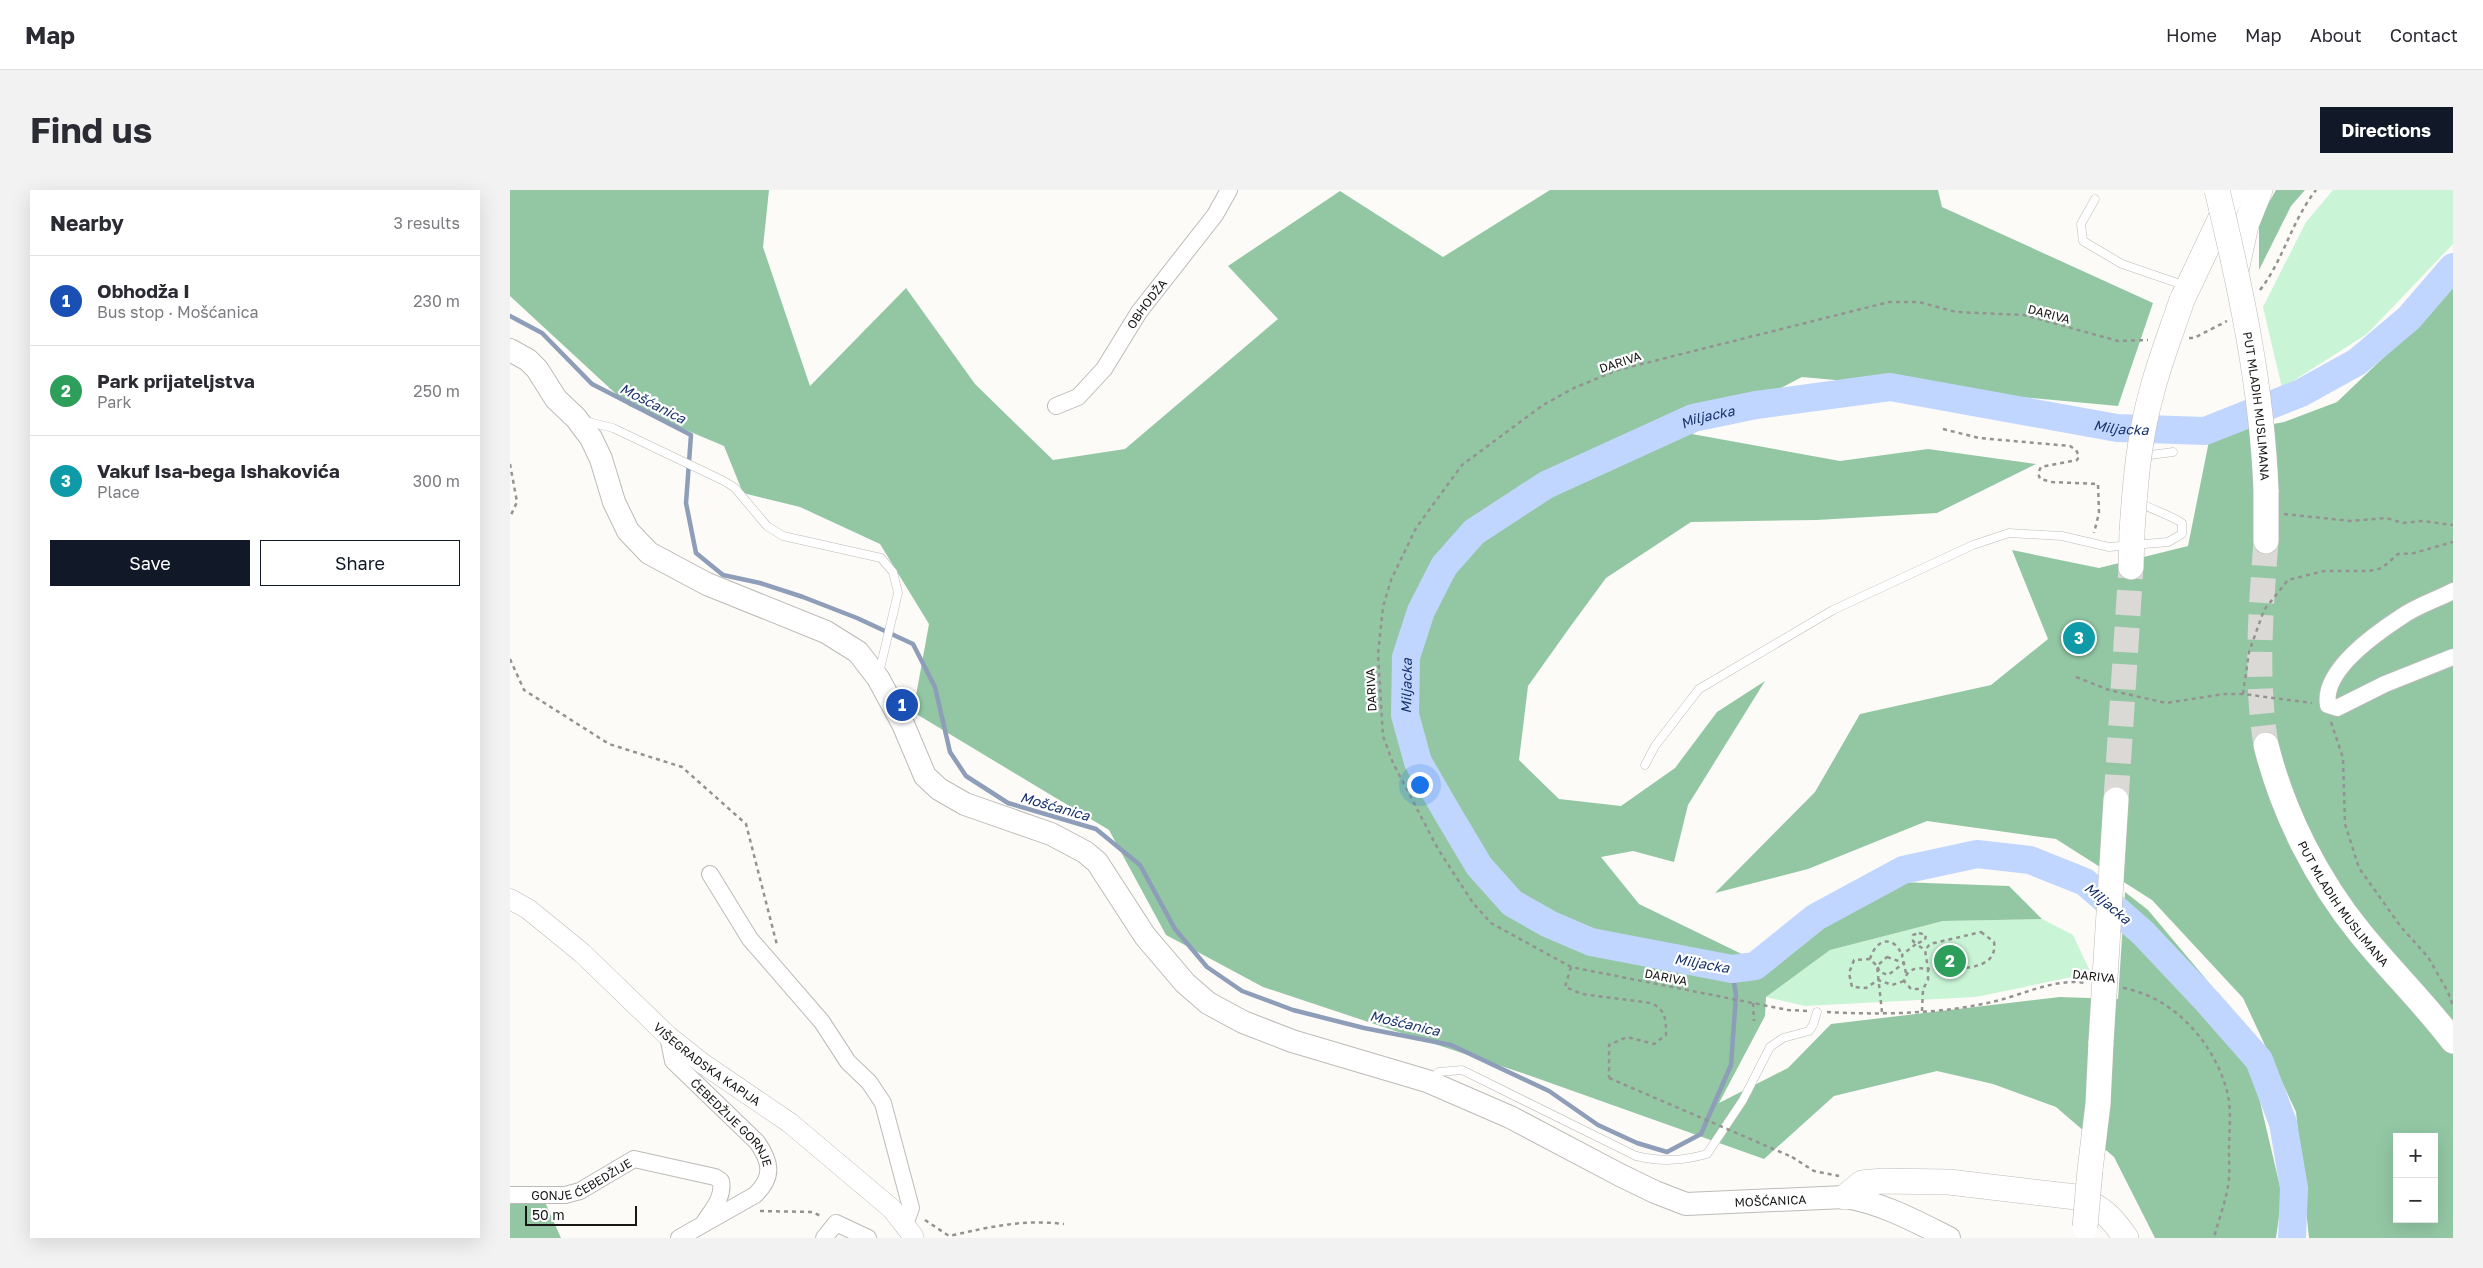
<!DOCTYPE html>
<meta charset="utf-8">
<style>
body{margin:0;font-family:"Golos Text",sans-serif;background:#f2f2f3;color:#2b2b33}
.controls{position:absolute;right:15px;bottom:15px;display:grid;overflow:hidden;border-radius:0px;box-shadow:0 5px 20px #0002}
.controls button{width:45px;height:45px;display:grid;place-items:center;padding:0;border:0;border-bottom:1px solid #e1e1e2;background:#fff;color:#2b2b33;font:25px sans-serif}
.scale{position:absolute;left:15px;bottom:12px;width:112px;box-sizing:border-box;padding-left:5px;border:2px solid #181716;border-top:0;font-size:14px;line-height:18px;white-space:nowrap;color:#181716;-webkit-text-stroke:4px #fff;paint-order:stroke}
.you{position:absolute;left:909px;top:594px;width:18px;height:18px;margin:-12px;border:4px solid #fff;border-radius:50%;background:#1a73e8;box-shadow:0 0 0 8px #1a73e833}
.badge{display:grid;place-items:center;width:32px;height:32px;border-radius:50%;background:#111827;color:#fff;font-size:16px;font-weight:700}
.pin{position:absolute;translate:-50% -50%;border:2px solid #fff;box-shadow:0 1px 5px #0006}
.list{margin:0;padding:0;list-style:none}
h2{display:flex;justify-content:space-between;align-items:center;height:65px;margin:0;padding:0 20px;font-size:21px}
h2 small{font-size:16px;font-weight:400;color:#7c7c81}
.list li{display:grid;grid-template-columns:32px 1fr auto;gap:15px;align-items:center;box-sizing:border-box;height:90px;padding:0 20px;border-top:1px solid #e1e1e2}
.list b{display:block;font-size:19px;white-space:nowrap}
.list p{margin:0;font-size:16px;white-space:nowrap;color:#7c7c81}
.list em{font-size:16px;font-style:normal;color:#7c7c81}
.actions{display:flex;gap:10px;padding:15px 20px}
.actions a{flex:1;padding:11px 0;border:1px solid #111827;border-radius:0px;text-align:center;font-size:18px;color:#111827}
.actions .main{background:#111827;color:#fff}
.map{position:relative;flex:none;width:1943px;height:1048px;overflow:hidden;border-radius:0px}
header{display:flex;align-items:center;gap:30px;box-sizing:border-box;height:70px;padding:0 25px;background:#fff;border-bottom:1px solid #e1e1e2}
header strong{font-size:24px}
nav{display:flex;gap:28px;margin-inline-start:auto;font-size:18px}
.intro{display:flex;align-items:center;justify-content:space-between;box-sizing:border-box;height:120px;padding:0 30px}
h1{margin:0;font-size:35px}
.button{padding:12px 22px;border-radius:0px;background:#111827;color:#fff;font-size:18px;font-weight:700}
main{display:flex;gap:30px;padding:0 30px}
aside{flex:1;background:#fff;border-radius:0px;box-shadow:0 5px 20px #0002}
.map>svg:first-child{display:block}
.green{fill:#c9f4d6}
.forest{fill:#93c7a4;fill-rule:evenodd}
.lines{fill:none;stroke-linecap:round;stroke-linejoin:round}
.stream{stroke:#8e9db8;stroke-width:4.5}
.river{stroke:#c1d6fe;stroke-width:28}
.primary-tunnel{stroke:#dbd9d6;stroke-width:25;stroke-dasharray:25 12;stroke-linecap:butt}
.service-casing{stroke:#bcbbb8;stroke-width:9}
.minor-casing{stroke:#bcbbb8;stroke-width:18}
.tertiary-casing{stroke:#bcbbb8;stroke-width:21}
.secondary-casing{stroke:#bcbbb8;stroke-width:24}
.primary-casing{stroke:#bcbbb8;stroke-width:26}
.path{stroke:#949391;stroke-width:2.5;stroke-dasharray:4 4;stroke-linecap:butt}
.service{stroke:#fff;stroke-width:8}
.minor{stroke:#fff;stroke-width:16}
.tertiary{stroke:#fff;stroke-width:20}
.secondary{stroke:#fff;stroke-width:22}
.primary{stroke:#fff;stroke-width:25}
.primary-bridge-casing{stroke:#bcbbb8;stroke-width:26;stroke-linecap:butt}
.path-bridge{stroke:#949391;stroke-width:2.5;stroke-dasharray:4 4;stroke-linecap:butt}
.primary-bridge{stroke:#fff;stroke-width:25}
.labels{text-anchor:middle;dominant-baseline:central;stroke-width:4.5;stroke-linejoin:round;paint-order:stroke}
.street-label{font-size:12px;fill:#181716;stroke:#fff}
.water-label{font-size:14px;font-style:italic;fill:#19346d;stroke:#fff}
</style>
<header>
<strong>Map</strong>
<nav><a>Home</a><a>Map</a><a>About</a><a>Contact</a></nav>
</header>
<div class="intro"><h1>Find us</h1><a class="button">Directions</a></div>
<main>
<aside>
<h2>Nearby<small>3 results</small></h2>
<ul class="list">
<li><span class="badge" style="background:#1a4fb4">1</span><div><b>Obhodža I</b><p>Bus stop · Mošćanica</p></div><em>230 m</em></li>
<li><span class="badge" style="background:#2e9e5b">2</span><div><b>Park prijateljstva</b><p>Park</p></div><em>250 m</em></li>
<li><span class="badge" style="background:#0f9aa8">3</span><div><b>Vakuf Isa-bega Ishakovića</b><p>Place</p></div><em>300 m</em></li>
</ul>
<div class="actions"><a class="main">Save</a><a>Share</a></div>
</aside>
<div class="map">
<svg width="1943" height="1048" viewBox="0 0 1943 1048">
<rect width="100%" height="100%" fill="#fdfbf8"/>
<!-- green -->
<g class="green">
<polygon points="1823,0 1943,0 1943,54 1857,144 1772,198 1753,117 1796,32"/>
<polygon points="1532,729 1563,745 1581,783 1466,807 1295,816 1256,807 1320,760 1433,731"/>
</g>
<!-- forest -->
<g class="forest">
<polygon points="0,0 259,0 253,57 300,196 396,98 465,194 543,270 615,259 768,129 718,76 830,1 933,67 1040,0 1428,0 1432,17 1643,113 1608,216 1292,187 1182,244 1330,271 1418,259 1526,274 1427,323 1307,330 1181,332 1096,388 1060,437 1018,496 1009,570 1049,609 1111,616 1165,578 1207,522 1255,491 1178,615 1164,672 1123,661 1091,667 1129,714 1242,769 1389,692 1499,696 1532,729 1433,731 1320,760 1256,807 1255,826 1209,913 1278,878 1321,834 1550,807 1608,809 1615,702 1638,720 1731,831 1772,1005 1766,1048 1645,1048 1604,967 1546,917 1483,894 1427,881 1324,906 1254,969 1018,885 753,797 656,745 599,640 403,522 419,434 370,354 290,317 233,303 214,256 119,216 0,106"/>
<polygon points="1766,0 1795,0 1781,16 1749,80 1749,30"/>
<path d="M 1943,95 L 1943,1048 L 1799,1048 L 1786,922 L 1733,808 L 1642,710 L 1546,649 L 1417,631 L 1298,679 L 1205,703 L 1305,602 L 1350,524 L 1481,495 L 1538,449 L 1502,360 L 1589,378 L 1678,356 L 1700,246 L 1774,232 L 1827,212 L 1894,148 ZM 1887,947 L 1924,947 L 1924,1029 L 1887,1029 Z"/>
<polygon points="0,1011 35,1012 51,1048 0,1048"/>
</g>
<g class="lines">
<!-- stream -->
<polyline class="stream" points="0,126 32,143 82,194 181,245 176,313 186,363 213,385 250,393 293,407 347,428 403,454 425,497 440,562 456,586 498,613 586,639 630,675 665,739 697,777 732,801 783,820 854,838 941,855 1039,901 1088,935 1127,953 1157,962 1191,944 1221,875 1226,805 1222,779"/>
<!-- river -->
<path class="river" id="s1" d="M 1782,1048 L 1784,998 L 1773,933 L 1749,870 L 1698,812 L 1633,743 L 1575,692 L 1520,670 L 1467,664 L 1393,680 L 1306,727 L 1245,776 L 1222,779 L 1081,752 L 1039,734 L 1002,713 L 969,676 L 938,624 L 908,572 L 895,525 L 896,467 L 911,421 L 934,376 L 964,342 L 1036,295 L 1183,228 L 1246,215 L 1380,197 L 1607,238 L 1695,241 L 1791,203 L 1847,172 L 1899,128 L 1943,77"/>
<!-- primary-tunnel -->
<g class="primary-tunnel">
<path d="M 1756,351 C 1751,419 1745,487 1756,555"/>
<polyline points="1606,610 1621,377"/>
</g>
<defs>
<g id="service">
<polyline points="1585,9 1571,34 1573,51 1612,74 1676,96"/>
<polyline points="75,231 103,238 214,291 225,298 257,336 273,346 371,368 383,382 388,403 369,483"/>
<polyline points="1633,266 1663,262"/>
<path d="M 1135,575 L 1145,556 L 1189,499 L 1323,420 L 1463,355 L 1499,343 L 1552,346 L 1599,357 L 1658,352 L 1672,344 L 1672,333 C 1658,324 1642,320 1627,311"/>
<path d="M 920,889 L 929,882 L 952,880 L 1126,966 C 1151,972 1172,971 1197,964 L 1233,910 L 1260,857 L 1273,848 L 1299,841 L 1303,835 L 1307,822"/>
</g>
<g id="minor">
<path id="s2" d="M 546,216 L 568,207 L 594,179 L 629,122 L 705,25 L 719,0"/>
<path d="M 1943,401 C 1926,410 1906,416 1891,427 C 1865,444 1812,481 1818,515 L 1827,518 L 1875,494 L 1943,467"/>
<polyline points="200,684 240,749 312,832 338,872 359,892 373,913 401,1018 394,1037"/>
<path id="s3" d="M 158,846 L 163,871 L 247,952 C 261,972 264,987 245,1005 L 169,1048"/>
<path id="s4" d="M 0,1005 L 55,1005 L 70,1001 L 124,969 L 205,987 L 211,991 C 214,1007 203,1019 195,1031"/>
<polyline points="314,1048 326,1033 358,1048"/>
</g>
<g id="tertiary">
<path id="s5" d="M 0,709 L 18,719 L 72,763 L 158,846 L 192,873 L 280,933 L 382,1019 L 403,1046"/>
</g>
<g id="secondary">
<path id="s6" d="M 0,160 L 18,170 L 27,179 L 46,209 L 66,228 L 81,248 L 91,269 L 104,312 L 118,341 L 139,363 L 197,394 L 316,442 L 348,462 L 368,488 L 393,534 L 415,586 L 429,599 L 455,614 L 541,644 L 575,662 L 587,672 L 635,746 L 675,793 L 698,813 L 733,832 L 782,851 L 917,891 L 1000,927 L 1110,985 L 1145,1002 L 1176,1014 L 1335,1007 C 1372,1013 1405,1031 1439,1048"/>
</g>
<g id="primary">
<polyline points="1726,81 1736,35 1750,0"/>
<polyline points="1672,110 1724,0"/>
<polyline points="1756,351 1756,300"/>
<polyline points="1621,377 1622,342"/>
<path id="s7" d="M 1756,555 C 1773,623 1807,690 1851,744 C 1881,781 1915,814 1943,851"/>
<polyline points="1580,980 1588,914 1591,852"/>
<path d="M 1335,1007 L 1352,993 L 1373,991 L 1439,992 L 1566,1007 C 1591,1017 1601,1026 1616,1048"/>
</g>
</defs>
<!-- service casing -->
<use href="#service" class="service-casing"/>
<!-- minor casing -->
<use href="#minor" class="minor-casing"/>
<!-- tertiary casing -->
<use href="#tertiary" class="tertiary-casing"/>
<!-- secondary casing -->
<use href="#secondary" class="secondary-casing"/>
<!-- primary casing -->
<use href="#primary" class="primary-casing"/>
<!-- path -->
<g class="path">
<path d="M 1750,100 C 1774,69 1781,32 1806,0"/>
<polyline points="1679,148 1684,148 1717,131"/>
<polyline points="1433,239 1469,248 1560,256 1566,260 1569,266 1567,270 1531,277 1528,283 1530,289 1542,292 1588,294 1589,323 1584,343"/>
<polyline points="0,274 7,312 0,327"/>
<polyline points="1774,324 1841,331 1876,328 1893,333 1912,331 1943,335"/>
<polyline points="0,469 14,500 99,554 172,577 236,634 267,755"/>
<polyline points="1566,487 1599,500 1656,513 1714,504 1733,504 1802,513"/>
<polyline points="1733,504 1739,462 1754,420 1778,390 1814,381 1859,381 1872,378 1888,364 1904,363 1943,352"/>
<polyline points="1821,532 1833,568 1835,634 1849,678 1891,737 1918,767 1938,802 1943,816"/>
<path d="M 1471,742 L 1484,752 C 1489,784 1439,778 1418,779 L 1415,760 L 1420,754 Z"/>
<polygon points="1409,743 1416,745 1415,750 1406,754 1403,751 1403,745"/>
<polygon points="1377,767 1394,773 1378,785 1370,782 1367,776"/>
<polyline points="1360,769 1344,770 1339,783 1342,797 1356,798 1368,790 1382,795 1394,791"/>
<path d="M 1061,777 L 1055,797 L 1072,804 L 1141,813 C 1156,820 1156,829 1156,845 L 1144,854 L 1117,847 L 1099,855 L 1099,888"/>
<polyline points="1396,783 1392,765 1406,754 1415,760"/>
<path d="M 1613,798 C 1664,807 1704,853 1717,901 C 1722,920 1719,942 1719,962 C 1719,973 1720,985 1718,996 C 1715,1014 1708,1031 1704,1048"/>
<polyline points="1243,813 1244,831"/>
<polyline points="1297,821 1278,820 1061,777 981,733 963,713 928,659 883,573 873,546 868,464 873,417 881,390 906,338 952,275 1033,215 1064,198 1108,180 1379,112 1409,112 1446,122 1514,125 1608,151 1638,150"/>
<path d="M 1412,821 L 1413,799 L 1418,790 L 1418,779 C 1406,777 1397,779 1394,791 L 1401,799 L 1413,799"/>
<path d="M 1317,822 C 1370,825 1434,824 1486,811 C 1515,804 1545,788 1576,793"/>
<path d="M 1372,822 L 1367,776 L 1360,769 C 1366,749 1383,744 1392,765"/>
<polyline points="1282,967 1304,981 1329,986"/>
<polyline points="250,1021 302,1022 311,1026"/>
<path d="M 415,1030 L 439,1046 C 480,1037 512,1029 554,1034"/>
</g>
<!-- service -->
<use href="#service" class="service"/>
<!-- minor -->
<use href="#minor" class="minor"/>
<!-- tertiary -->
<use href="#tertiary" class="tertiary"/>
<!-- secondary -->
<use href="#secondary" class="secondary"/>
<!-- primary -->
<use href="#primary" class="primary"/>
<defs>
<g id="primary-bridge">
<path id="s8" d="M 1707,0 C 1731,99 1752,198 1756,300"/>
<path d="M 1622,342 C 1625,294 1629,247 1642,201 C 1650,170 1662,140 1672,110"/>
<polyline points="1591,852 1606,610"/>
<polyline points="1575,1037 1580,980"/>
</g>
</defs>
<!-- primary-bridge casing -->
<use href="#primary-bridge" class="primary-bridge-casing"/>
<!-- path-bridge -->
<polyline class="path-bridge" points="1099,888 1282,967"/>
<!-- primary-bridge -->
<use href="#primary-bridge" class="primary-bridge"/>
</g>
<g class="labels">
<!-- street labels -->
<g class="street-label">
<text stroke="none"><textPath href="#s2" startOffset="140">OBHODŽA</textPath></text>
<text transform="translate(1539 124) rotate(15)">DARIVA</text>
<text transform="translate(1110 172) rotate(-18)">DARIVA</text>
<text stroke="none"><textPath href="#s8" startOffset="220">PUT MLADIH MUSLIMANA</textPath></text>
<text transform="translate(861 500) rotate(-93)">DARIVA</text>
<text stroke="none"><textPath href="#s7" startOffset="178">PUT MLADIH MUSLIMANA</textPath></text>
<text transform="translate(1584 786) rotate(6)">DARIVA</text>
<text transform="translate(1156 787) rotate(11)">DARIVA</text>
<text stroke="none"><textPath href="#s5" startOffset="258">VIŠEGRADSKA KAPIJA</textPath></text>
<text stroke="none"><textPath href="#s3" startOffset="111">ĆEBEDŽIJE GORNJE</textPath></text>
<text stroke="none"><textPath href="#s4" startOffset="75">GONJE ĆEBEDŽIJE</textPath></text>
<text stroke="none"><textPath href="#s6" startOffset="1605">MOŠĆANICA</textPath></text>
</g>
<!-- water labels -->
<g class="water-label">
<text transform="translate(143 213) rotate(27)">Mošćanica</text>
<text stroke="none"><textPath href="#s1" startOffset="1736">Miljacka</textPath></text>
<text stroke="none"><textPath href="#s1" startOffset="2156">Miljacka</textPath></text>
<text stroke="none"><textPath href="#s1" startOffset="1301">Miljacka</textPath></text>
<text transform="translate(545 616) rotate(16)">Mošćanica</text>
<text transform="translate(1598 713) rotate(40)">Miljacka</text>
<text transform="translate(1192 773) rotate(10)">Miljacka</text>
<text transform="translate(895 833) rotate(13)">Mošćanica</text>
</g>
</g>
</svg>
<div class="controls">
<button>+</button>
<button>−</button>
</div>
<div class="scale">50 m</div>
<div class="you"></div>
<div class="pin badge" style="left:392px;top:515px;background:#1a4fb4">1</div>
<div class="pin badge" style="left:1440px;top:771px;background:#2e9e5b">2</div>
<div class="pin badge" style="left:1569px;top:448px;background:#0f9aa8">3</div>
</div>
</main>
